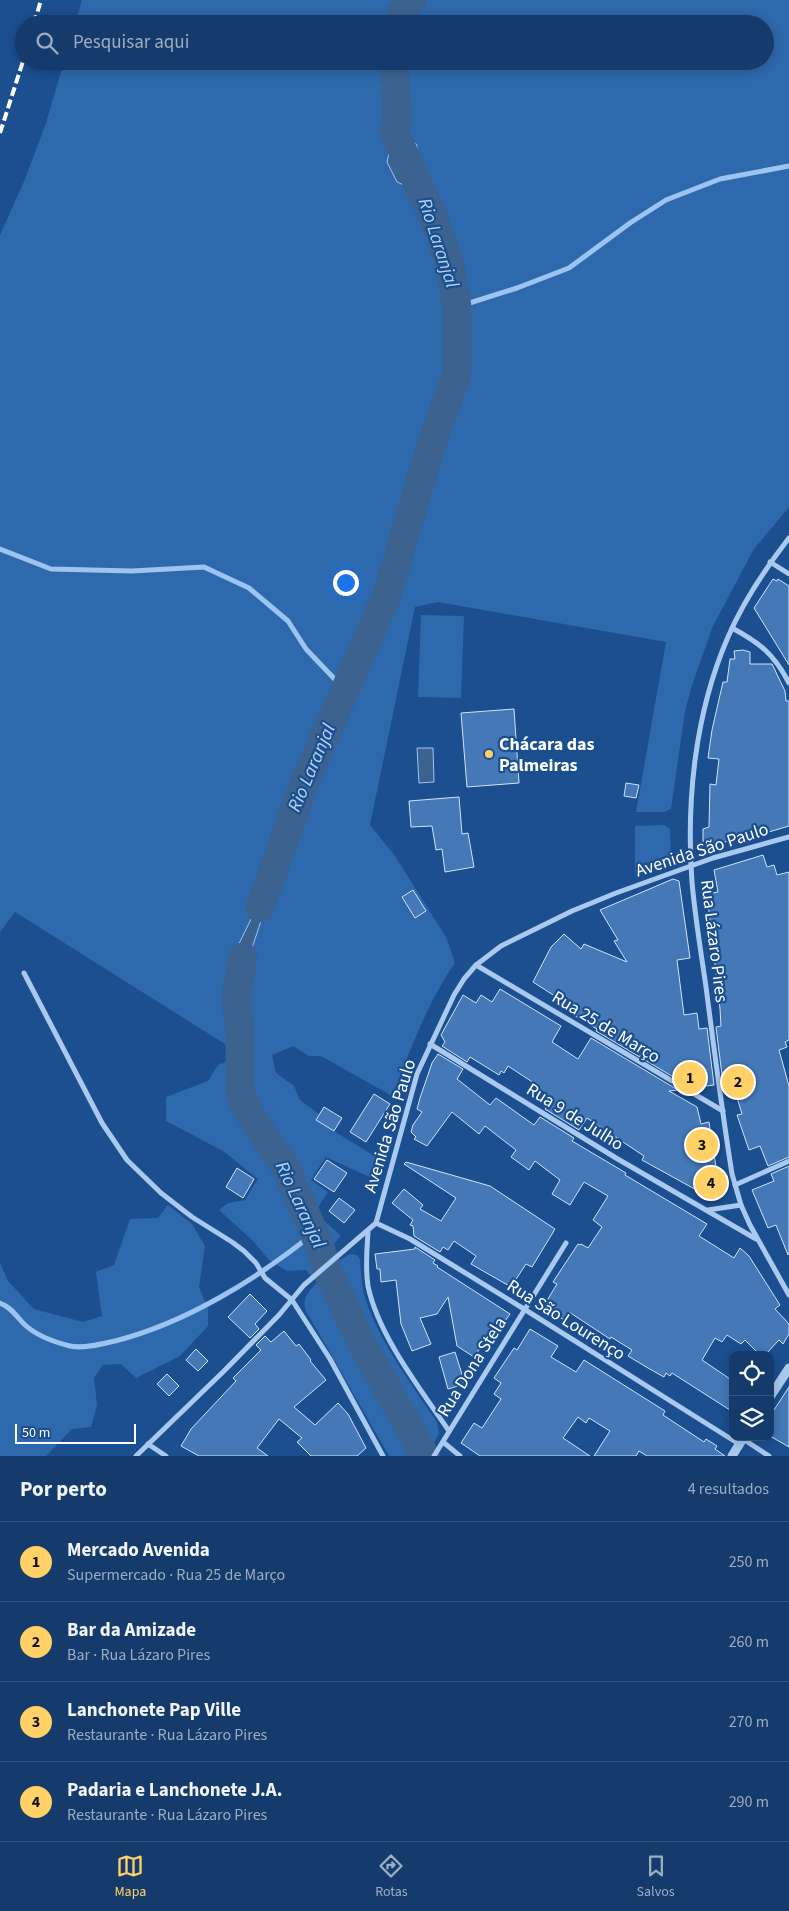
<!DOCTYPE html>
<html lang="pt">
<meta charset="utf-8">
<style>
body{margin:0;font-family:"Source Sans 3",sans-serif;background:#214673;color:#f1f3f6}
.controls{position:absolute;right:15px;bottom:15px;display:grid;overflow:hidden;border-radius:10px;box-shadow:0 2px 12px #0003}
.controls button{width:45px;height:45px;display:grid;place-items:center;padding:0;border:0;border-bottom:1px solid #33557e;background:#143b6b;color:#f1f3f6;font:25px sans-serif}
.scale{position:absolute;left:15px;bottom:12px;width:121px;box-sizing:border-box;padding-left:5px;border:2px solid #fff;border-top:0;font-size:14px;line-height:18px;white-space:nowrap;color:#fff;-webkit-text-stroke:4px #1b4f8f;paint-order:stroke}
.you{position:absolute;left:345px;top:582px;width:18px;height:18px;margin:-12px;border:4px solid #fff;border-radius:50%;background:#1a73e8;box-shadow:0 0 0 8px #1a73e833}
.badge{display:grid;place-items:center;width:32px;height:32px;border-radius:50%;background:#ffd166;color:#111;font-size:16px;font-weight:700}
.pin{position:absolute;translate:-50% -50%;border:2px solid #fff;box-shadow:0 1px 5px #0006}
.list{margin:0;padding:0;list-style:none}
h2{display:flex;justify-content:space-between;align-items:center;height:65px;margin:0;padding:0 20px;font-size:21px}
h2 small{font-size:16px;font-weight:400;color:#9dadc1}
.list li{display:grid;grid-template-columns:32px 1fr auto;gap:15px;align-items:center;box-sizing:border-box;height:80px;padding:0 20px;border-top:1px solid #33557e}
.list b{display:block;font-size:19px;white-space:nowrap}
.list p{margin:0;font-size:16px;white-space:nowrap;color:#9dadc1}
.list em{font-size:16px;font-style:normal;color:#9dadc1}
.icon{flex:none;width:28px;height:28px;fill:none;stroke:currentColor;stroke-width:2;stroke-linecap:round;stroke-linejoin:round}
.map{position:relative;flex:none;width:789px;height:1456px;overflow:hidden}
.search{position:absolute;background:#143b6b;box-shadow:0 2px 12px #0003;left:15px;right:15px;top:15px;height:55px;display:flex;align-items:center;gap:12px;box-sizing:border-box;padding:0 18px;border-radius:28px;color:#9dadc1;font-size:19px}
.sheet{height:385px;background:#143b6b}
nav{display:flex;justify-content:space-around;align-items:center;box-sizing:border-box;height:70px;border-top:1px solid #33557e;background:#143b6b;font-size:14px;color:#9dadc1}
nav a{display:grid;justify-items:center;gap:2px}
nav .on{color:#ffd166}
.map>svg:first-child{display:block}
.green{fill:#2e69ad}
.water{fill:#3c6290;stroke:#9cc4f0}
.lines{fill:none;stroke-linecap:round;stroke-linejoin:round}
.stream{stroke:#9cc4f0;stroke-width:5}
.river{stroke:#3c6290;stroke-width:29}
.building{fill:#4478b7;stroke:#cfe3fa}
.minor{stroke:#a9c9ee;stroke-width:5}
.tertiary{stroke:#a9c9ee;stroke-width:9}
.rail{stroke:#fff;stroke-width:4;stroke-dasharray:9 4;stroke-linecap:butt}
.poi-dot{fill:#ffd166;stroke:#1b4f8f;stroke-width:2}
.labels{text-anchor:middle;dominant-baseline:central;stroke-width:4.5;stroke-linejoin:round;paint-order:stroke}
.poi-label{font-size:18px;font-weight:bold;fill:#fff;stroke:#1b4f8f;text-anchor:start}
.street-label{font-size:18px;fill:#fff;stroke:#1b4f8f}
.water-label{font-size:19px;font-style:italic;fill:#b5d3f5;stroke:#1b4f8f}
</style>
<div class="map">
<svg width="789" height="1456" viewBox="0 0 789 1456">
<rect width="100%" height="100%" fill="#1b4f8f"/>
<!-- green -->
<g class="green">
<path d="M 82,0 L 789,0 L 789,507 L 754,549 L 713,626 L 693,682 L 685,711 L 671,809 L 664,812 L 636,812 L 666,642 L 438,602 L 415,607 L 370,825 L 395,856 L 446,937 L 455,963 C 428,1001 409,1053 392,1096 L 321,1056 L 309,1056 L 293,1046 L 272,1055 L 276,1073 L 294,1086 L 300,1100 L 319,1114 L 316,1120 L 381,1160 L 376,1180 L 326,1157 L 311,1180 L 328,1192 L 315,1212 L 341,1236 L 328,1250 L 337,1262 L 350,1254 L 357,1255 L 360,1259 C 361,1272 361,1285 365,1298 C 380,1343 411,1383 437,1422 L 439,1433 L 433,1445 L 440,1456 L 389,1456 L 306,1311 C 301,1298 309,1292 317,1282 L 306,1270 L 287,1271 L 269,1260 L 252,1240 L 219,1210 L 228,1203 L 245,1200 L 258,1179 L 223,1151 L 166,1121 L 166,1097 L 208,1081 L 218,1065 L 244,1056 L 15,912 L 0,932 L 0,235 L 25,179 L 46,123 L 64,61 L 765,61 L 765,24 L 75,24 Z"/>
<polygon points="421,615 464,616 461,698 418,697"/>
<polygon points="664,825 670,829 671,859 635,875 635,826"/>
<polygon points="168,1205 192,1224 205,1246 199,1287 208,1309 208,1326 180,1356 136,1378 121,1364 103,1365 94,1378 97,1405 91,1427 72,1429 46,1456 0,1456 0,1263 8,1281 34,1309 83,1322 102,1316 96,1272 114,1265 130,1219 158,1218"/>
</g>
<!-- water -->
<g class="water">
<path d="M 394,132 L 407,137 L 417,145 C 414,170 435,191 434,219 L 420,207 L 406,186 L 397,182 L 387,162 Z"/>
<polygon points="417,748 433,748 434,782 419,783"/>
<polygon points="274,872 264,912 251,951 242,998 229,992 234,954"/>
</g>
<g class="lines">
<!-- stream -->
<g class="stream">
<polyline points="457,307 517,288 569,268 630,223 666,200 720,179 789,166"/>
<polyline points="0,549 51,569 132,571 204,567 249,588 288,621 306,649 345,690"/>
<path d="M 0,1303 C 11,1307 17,1317 25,1325 C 37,1336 54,1342 70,1346 C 83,1349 102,1344 115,1341 C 186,1323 257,1279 314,1233"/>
</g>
<!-- river -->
<g class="river">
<polyline points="400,24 403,10 412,0"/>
<polyline points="260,908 305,781 387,595 431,445 457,374 457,307 450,266 434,219 394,132 397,119 394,61"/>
<polyline points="243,957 236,996 240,1033 240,1093 249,1113 286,1168 320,1247 328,1271 361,1342 425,1456"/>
</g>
</g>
<!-- building -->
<g class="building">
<polygon points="773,579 777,581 778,579 789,586 789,665 754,608"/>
<polygon points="743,650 750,652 750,664 772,664 785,691 786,701 789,701 789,826 752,837 708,845 708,841 703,842 703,829 709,827 710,784 716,785 719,759 708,758 712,730 723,682 727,682 730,659 735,659 734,651"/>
<polygon points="514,709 519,783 467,787 461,713"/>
<polygon points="626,783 639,785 636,798 624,796"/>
<polygon points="459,797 462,834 468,833 474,867 445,872 442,849 436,850 432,826 411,827 409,801"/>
<polygon points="763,855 767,867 774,865 777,875 789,872 789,1040 785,1042 787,1047 779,1050 789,1086 789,1157 768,1166 760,1146 749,1150 737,1115 742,1114 735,1091 731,1092 730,1082 723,1083 716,1027 721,1026 720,1009 707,894 718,892 714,870"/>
<polygon points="673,879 679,881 690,958 677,960 684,1015 697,1013 699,1029 707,1028 714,1085 692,1088 596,1031 597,1029 572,1014 575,1009 533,982 551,947 564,934 581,949 584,944 627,962 614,941 618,940 600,910"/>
<polygon points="413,890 426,911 415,918 402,897"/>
<polygon points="500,989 561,1026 552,1042 578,1059 591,1038 678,1090 669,1091 697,1107 701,1124 709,1122 719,1186 700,1192 642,1160 644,1156 587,1118 579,1130 545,1109 550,1103 536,1094 540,1087 508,1066 504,1073 501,1071 499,1075 470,1057 467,1062 442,1046 445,1042 441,1035 463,995 476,1003 481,995 492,1002"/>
<polygon points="438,1054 463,1069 457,1079 490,1105 496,1098 534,1125 540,1117 574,1138 572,1141 626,1173 625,1175 707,1224 699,1236 734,1258 740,1248 749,1256 780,1305 775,1309 789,1324 789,1334 783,1344 779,1340 765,1355 760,1355 745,1340 741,1344 727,1335 722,1342 715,1338 702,1360 733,1381 733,1412 672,1373 670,1376 666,1373 664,1377 648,1368 628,1356 632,1350 611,1337 610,1339 569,1312 564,1320 543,1307 557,1284 553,1282 578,1244 580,1245 581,1244 588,1248 602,1227 593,1220 608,1196 584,1182 570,1205 552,1194 560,1180 535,1161 529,1170 511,1157 516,1150 485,1126 479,1134 452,1112 427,1146 414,1139 416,1137 411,1132 413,1125 422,1112 417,1109 420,1098 432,1063"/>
<polygon points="374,1094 390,1104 366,1142 350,1132"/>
<polygon points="324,1107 342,1118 334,1131 316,1120"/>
<polygon points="327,1160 347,1173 334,1192 314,1179"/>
<polygon points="406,1162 490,1186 555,1229 532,1267 526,1264 511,1287 471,1264 476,1256 454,1241 448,1250 443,1247 440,1252 414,1236 413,1226 410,1225 413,1220 392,1203 404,1189 423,1205 420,1209 441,1221 456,1198 404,1164"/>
<polygon points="789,1166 789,1254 788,1255 776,1225 768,1228 752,1190 774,1181 771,1174"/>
<polygon points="237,1168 254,1179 243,1198 226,1187"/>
<polygon points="339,1198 355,1210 344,1223 329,1211"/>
<polygon points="415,1247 435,1260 433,1263 438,1266 437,1267 510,1314 494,1337 490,1334 474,1357 457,1346 448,1297 437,1314 420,1318 431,1344 412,1351 401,1324 396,1280 381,1282 380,1269 377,1269 375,1254 415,1249"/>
<polygon points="250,1294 267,1311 255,1324 259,1329 250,1338 228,1317"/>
<polygon points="530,1329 558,1346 551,1357 576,1372 584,1360 665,1411 663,1415 704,1442 706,1439 717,1446 715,1449 725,1456 647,1456 639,1451 636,1456 594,1456 610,1431 589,1418 586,1423 578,1417 563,1438 590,1456 480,1456 461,1443 474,1423 482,1428 501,1399 494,1394 501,1383 494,1378 514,1348 517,1350"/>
<polygon points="284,1331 296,1346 299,1344 311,1360 310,1361 326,1380 294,1407 315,1425 338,1403 348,1414 366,1448 357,1456 311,1456 297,1442 302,1438 279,1419 257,1448 268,1456 199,1456 181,1446 191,1429 236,1381 233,1378 261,1350 256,1345 265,1336 271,1342"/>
<polygon points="196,1349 208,1361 198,1371 186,1360"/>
<polygon points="455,1352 465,1384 448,1389 439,1357"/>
<polygon points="167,1374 179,1386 169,1396 157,1384"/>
<polygon points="789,1387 789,1447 770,1436 770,1416"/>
</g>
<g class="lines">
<!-- minor -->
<g class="minor">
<path d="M 789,538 C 765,569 743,602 728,637 C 695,713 686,801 692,882 C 695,917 701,952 706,987 C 714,1049 722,1111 732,1174 L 741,1205 L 750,1225 L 789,1295"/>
<polyline points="770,562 789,574"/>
<path d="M 732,628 C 760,643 774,654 789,683"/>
<polyline points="476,965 723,1111"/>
<polyline points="24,973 102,1123 127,1160 161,1193 192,1217 232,1242 244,1251 256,1263 265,1278 292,1300 330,1359 383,1456"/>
<polyline points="430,1044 616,1158 756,1239"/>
<polyline points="735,1185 789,1161"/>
<polyline points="708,1210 741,1205"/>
<polyline points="376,1223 410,1239 524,1309 739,1444"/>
<path d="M 368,1232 C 367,1249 365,1268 368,1286 C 378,1335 421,1390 449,1431"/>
<polyline points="743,1439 769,1456"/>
<polyline points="443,1442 460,1456"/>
<polyline points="148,1444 166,1456"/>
<polyline points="136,1456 224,1371 279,1315 304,1285 376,1223 417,1074 454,995 464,979 476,965 501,946 572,911 616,893 713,858 789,837"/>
<polyline points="434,1456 566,1243"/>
</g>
<!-- tertiary -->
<g class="tertiary">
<polyline points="770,1397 789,1368"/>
<polyline points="732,1456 744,1437"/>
</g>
<!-- rail -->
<g class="rail">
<polyline points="34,24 41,0"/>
<polyline points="0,133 24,58"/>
</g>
</g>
<!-- markers -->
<circle class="poi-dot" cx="489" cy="754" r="5"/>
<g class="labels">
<!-- poi labels -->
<g class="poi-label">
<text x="499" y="744">Chácara das<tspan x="499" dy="21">Palmeiras</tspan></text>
</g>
<!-- street labels -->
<g class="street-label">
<text transform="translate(702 850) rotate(-18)">Avenida São Paulo</text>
<text transform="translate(714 941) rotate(83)">Rua Lázaro Pires</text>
<text transform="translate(606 1027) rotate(31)">Rua 25 de Março</text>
<text transform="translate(575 1117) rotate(32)">Rua 9 de Julho</text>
<text transform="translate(390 1126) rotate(-73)">Avenida São Paulo</text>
<text transform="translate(566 1320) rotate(32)">Rua São Lourenço</text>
<text transform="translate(472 1367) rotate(-58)">Rua Dona Stela</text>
</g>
<!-- water labels -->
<g class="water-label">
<text transform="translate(438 243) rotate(72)">Rio Laranjal</text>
<text transform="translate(312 768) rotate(-67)">Rio Laranjal</text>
<text transform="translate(300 1205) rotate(65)">Rio Laranjal</text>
</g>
</g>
</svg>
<div class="controls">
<button><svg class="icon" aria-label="locate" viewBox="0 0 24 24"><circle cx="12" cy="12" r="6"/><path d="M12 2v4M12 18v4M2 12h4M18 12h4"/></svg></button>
<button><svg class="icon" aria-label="layers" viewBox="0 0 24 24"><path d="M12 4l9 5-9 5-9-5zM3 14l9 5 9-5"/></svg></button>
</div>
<div class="scale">50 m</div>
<div class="you"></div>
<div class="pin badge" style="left:690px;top:1078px">1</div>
<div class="pin badge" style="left:738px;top:1082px">2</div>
<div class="pin badge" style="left:702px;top:1145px">3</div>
<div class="pin badge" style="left:711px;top:1183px">4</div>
<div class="search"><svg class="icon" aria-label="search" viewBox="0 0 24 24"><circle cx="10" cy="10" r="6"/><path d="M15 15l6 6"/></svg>Pesquisar aqui</div>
</div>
<section class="sheet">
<h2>Por perto<small>4 resultados</small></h2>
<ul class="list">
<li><span class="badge">1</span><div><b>Mercado Avenida</b><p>Supermercado · Rua 25 de Março</p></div><em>250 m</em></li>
<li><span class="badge">2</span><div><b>Bar da Amizade</b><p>Bar · Rua Lázaro Pires</p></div><em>260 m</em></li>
<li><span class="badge">3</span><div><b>Lanchonete Pap Ville</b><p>Restaurante · Rua Lázaro Pires</p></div><em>270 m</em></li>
<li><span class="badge">4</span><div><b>Padaria e Lanchonete J.A.</b><p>Restaurante · Rua Lázaro Pires</p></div><em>290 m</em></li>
</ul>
</section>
<nav>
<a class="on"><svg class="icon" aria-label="map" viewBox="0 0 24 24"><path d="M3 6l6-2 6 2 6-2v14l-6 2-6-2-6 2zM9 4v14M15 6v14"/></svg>Mapa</a>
<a><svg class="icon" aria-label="directions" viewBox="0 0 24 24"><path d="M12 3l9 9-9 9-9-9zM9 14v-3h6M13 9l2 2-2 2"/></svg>Rotas</a>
<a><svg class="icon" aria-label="saved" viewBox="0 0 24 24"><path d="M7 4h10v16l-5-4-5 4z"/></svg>Salvos</a>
</nav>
